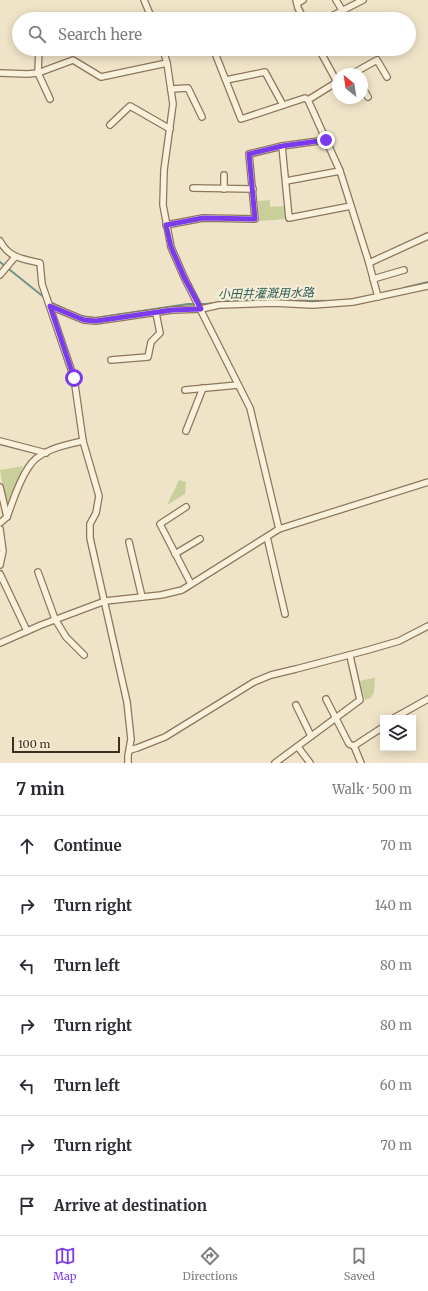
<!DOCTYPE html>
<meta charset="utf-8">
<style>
body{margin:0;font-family:Merriweather,"Noto Sans JP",serif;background:#f2f2f3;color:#2b2b33}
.controls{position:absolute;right:12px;bottom:12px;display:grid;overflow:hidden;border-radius:0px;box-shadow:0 2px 10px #0003}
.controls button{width:36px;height:36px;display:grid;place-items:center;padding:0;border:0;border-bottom:1px solid #e1e1e2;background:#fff;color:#2b2b33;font:20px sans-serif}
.compass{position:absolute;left:332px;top:68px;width:36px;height:36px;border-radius:50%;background:#fff;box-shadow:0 2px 10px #0003;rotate:330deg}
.scale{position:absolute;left:12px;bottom:10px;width:108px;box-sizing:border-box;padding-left:4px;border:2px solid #3d2e20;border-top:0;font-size:11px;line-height:14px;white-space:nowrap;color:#3d2e20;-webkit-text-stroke:3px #f7eed8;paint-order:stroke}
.stop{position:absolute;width:12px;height:12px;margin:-9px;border:3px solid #7c3aed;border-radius:50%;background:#fff}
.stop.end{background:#7c3aed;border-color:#fff;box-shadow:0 1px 4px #0008}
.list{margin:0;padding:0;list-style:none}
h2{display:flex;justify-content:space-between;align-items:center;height:52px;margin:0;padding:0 16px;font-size:17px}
h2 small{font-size:13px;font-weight:400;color:#7c7c81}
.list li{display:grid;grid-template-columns:26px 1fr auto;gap:12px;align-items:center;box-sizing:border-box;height:60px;padding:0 16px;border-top:1px solid #e1e1e2}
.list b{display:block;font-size:15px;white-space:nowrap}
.list em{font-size:13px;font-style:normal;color:#7c7c81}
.icon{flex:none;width:22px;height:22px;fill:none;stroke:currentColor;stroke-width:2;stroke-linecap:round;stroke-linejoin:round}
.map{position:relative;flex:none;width:428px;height:763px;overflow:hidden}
.search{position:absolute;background:#fff;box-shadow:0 2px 10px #0003;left:12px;right:12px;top:12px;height:44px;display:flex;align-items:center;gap:10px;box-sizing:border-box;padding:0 14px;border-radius:22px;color:#7c7c81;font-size:15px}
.sheet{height:472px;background:#fff}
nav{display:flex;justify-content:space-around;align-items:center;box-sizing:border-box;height:56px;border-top:1px solid #e1e1e2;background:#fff;font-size:11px;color:#7c7c81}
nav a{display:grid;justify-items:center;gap:2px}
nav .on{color:#7c3aed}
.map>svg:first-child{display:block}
.green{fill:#c9cf9b}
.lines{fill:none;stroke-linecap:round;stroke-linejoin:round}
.stream{stroke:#6f938a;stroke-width:2}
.street-casing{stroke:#8d765c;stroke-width:8}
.street{stroke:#faf1dc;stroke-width:5.5}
.route{stroke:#7c3aed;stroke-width:5}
.labels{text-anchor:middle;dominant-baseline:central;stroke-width:4;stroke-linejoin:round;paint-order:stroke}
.water-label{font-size:12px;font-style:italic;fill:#2f5d5a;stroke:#f7eed8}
</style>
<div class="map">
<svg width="428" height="763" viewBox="0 0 428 763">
<rect width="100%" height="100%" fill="#f0e4c8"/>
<!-- green -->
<g class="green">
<polygon points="270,200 270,207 285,206 286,219 259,221 258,201"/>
<polygon points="23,466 7,509 0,470"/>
<polygon points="179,480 186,482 185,494 167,505"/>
<polygon points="373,678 375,678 374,692 371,698 365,700 360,681"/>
</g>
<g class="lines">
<!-- stream -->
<g class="stream">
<polyline points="0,262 45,298"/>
<polyline points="404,288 428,282"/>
<polyline points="347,300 357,299"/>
<polyline points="50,302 71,312"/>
<polyline points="81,316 95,318 188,304 206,304 238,300 331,301"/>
</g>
<defs>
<g id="street">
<polyline points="144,0 152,19"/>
<polyline points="296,0 298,8 304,19"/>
<polyline points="336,0 342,10"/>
<polyline points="298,3 303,0"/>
<polyline points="326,19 363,0"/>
<polyline points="39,49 38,73 50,99"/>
<polyline points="163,49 167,63 173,104 164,170 163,205 171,247 184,277 250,408 279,529"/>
<polyline points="319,49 337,82 308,100 340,171 369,263 428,236"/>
<polyline points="215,53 241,119 305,98 308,100"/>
<polyline points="0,73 27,74 38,73 73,60 101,77 167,63"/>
<polyline points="352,74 377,60 387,77"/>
<polyline points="226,80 265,72 283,105"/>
<polyline points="362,87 368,97"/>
<polyline points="171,89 188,88 202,117"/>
<polyline points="110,125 130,106 170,129"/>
<polyline points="326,140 282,146 289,218 351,206"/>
<polyline points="286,181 340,171"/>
<polyline points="193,188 253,189"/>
<polyline points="224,189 224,175"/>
<polyline points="166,225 203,218 255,219 249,154 282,146"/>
<path d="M 0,241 C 9,258 23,259 40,263 L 42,284 L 74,378 L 83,441 L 99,496 L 96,513 L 90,524 L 90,538 L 127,702 L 131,739 L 128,756 L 128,763"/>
<polyline points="369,263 378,297"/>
<polyline points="0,275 15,257"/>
<polyline points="373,279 404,270"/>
<polyline points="50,306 84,320 96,321 172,310 201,309 219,305 274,303 313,305 353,302 428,286"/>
<polyline points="111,360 148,357 151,342 160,333 156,313"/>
<polyline points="185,390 238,385"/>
<polyline points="186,431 203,388"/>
<polyline points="0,441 46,453"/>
<polyline points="0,487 7,517"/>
<polyline points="186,507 160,524 191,584"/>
<path d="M 0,523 L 7,517 C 13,501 18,483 28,468 C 38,450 65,445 83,441"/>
<polyline points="0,529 3,551 0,565"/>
<polyline points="267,537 285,614"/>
<polyline points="129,542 142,597"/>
<polyline points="175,554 200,539"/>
<polyline points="38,572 55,619 66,637 84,655"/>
<polyline points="0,574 27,631"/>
<polyline points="0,643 41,625 105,601 161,595 182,590 279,529 428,482"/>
<polyline points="326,699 349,744 354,746"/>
<polyline points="296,705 311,736"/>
<polyline points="394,718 428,699"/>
<polyline points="298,747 310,763"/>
<polyline points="130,750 137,748 165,737 254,682 271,675 296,669 368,650 399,641 428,626"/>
<polyline points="275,763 360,700 350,656"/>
<polyline points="361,763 354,746 383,727"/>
</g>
</defs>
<!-- street casing -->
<use href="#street" class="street-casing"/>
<!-- street -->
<use href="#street" class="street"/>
</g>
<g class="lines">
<!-- route -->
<polyline class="route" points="74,378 50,306 84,320 96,321 172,310 201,309 184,277 171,247 166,225 203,218 255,219 249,154 282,146 326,140"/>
</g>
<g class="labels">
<!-- water labels -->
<g class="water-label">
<text transform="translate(266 293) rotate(-1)">小田井灌漑用水路</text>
</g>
</g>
</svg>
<div class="controls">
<button><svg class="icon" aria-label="layers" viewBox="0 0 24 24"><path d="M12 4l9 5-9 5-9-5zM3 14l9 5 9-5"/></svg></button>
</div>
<svg class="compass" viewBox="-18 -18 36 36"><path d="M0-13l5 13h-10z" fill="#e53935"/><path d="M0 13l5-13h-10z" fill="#7c7c81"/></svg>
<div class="scale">100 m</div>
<div class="stop" style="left:74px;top:378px"></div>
<div class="stop end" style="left:326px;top:140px"></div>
<div class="search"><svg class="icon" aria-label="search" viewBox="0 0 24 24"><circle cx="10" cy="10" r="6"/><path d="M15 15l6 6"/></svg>Search here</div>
</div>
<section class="sheet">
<h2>7 min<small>Walk · 500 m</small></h2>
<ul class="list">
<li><svg class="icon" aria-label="ahead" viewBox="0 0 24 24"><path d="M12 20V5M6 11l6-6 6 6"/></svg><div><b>Continue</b></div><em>70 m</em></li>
<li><svg class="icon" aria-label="right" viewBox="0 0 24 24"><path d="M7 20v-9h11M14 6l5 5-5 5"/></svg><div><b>Turn right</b></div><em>140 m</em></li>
<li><svg class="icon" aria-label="left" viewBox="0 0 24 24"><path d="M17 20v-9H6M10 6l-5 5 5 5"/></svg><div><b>Turn left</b></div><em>80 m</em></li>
<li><svg class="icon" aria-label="right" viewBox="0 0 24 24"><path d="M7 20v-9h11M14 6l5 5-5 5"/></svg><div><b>Turn right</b></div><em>80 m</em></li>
<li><svg class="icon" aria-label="left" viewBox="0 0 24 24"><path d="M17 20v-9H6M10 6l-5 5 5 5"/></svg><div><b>Turn left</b></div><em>60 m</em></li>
<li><svg class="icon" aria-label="right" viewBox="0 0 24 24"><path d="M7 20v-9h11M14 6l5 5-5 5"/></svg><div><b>Turn right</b></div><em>70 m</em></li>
<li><svg class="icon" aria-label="arrive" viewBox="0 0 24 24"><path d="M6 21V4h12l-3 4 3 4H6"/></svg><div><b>Arrive at destination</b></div></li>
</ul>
</section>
<nav>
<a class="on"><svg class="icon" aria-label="map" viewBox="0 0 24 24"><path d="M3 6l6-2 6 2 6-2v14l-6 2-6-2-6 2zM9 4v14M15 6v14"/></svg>Map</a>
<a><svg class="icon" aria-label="directions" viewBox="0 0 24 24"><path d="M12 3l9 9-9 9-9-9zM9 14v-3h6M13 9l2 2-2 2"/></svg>Directions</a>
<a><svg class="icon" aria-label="saved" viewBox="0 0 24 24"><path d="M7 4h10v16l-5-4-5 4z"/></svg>Saved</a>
</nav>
